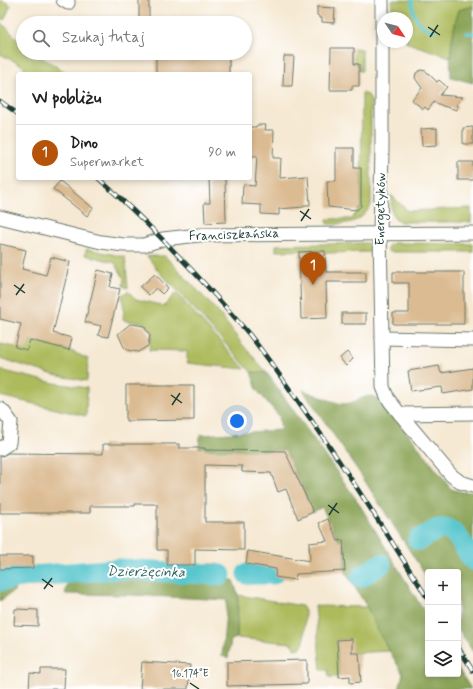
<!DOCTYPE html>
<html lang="pl">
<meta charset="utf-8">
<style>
body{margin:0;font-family:Mynerve,sans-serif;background:#f2f2f2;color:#222}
.controls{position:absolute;right:12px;bottom:12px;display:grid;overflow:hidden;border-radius:4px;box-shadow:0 2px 6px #0003}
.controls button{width:36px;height:36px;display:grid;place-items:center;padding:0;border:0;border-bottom:1px solid #e0e0e0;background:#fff;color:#222;font:20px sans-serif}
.compass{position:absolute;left:377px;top:12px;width:36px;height:36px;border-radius:50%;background:#fff;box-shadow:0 2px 6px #0003;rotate:125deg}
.you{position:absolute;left:237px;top:421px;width:14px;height:14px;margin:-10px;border:3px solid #fff;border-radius:50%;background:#1a73e8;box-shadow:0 0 0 6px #1a73e833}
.badge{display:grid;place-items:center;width:26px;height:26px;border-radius:50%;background:#b45309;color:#fff;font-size:13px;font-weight:700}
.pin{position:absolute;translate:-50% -33px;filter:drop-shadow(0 1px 2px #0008)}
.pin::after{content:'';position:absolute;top:21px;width:14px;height:12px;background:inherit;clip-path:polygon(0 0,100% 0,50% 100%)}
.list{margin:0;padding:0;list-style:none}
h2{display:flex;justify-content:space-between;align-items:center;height:52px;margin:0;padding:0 16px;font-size:17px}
h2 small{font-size:13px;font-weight:400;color:#767676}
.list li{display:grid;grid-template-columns:26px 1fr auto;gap:12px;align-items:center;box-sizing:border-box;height:56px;padding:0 16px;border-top:1px solid #e0e0e0}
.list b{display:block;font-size:15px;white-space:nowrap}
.list p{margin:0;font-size:13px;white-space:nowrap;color:#767676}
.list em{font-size:13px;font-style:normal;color:#767676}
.icon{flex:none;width:22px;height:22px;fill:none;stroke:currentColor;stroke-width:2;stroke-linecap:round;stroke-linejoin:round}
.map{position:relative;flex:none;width:473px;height:689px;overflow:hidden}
.search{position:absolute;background:#fff;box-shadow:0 2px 6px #0003;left:16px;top:16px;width:236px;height:44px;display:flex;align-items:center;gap:10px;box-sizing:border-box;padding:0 14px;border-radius:22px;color:#767676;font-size:15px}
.panel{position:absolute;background:#fff;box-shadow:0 2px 6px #0003;left:16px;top:72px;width:236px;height:108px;border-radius:4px}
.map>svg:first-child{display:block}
.green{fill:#adbb5d;stroke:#667c48}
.forest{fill:#8aa354;stroke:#547044}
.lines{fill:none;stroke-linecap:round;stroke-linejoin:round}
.stream{stroke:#59c6ce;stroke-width:3.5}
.river{stroke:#59c6ce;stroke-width:21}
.building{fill:#dbbb92}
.street-casing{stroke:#6a796c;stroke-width:15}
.street{stroke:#fff;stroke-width:13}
.rail-casing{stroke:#1f3d34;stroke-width:4.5}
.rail{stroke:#fff;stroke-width:3;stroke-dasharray:9;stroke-linecap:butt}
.ticks{fill:none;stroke:#1f3d34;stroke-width:1.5}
.labels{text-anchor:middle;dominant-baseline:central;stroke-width:4;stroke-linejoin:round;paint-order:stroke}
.street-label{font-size:13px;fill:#1f3d34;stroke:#fff}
.water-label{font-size:14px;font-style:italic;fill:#306662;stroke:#fff}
.ticks-label{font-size:10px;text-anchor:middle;fill:#1f3d34;stroke:#fff;stroke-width:4;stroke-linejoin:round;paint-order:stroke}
</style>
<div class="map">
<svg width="473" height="689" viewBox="0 0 473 689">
<rect width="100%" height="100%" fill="#fff"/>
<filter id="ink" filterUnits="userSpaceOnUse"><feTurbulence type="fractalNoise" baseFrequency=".025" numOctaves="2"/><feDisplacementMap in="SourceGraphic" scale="8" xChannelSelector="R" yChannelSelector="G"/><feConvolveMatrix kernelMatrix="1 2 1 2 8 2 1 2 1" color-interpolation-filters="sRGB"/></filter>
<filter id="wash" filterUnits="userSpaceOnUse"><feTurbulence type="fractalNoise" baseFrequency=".012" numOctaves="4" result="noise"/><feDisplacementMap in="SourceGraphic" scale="16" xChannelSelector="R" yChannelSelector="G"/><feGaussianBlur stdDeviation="0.9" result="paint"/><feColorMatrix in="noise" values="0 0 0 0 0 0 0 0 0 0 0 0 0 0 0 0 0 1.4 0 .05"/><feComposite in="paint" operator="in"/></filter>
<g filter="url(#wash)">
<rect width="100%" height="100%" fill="#f6e9d3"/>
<!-- green -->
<g class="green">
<polygon points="0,0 11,5 4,20 0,18"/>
<polygon points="392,0 473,0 473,6 459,10 455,23 450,57 405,42 407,42 407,18 392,18"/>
<polygon points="0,23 6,27 23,45 23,53 34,53 69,74 30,74 20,64 0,54"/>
<polygon points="354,48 362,49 362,71 359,71 359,64 354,64"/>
<path d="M 362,93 L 368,95 L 371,101 L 371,205 C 360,224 348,224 327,224 L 327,219 L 352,219 L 361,206 Z"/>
<path d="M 391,195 L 408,211 L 471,208 L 471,222 L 401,222 C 389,217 392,206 391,195 Z"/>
<polygon points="367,243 371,245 372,251 370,252 324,253 324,250 276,251 276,245"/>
<polygon points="394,243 473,244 473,252 389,252 387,249 389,245"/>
<polygon points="88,249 125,257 128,288 123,286 124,278 114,262 85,255 86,250"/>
<polygon points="147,256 165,256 218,312 242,344 267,373 251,372 175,288 160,273"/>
<polygon points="128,291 136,299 164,306 176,293 245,369 187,363 187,351 149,350 152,332 142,322 126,321 123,319 124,310 122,295"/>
<polygon points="30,340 69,350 88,359 87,381 54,375 0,358 0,344 15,347"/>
<polygon points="0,370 54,383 87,388 86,416 0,396"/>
<polygon points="238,595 302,606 305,611 304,642 300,648 295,649 291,643 237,638"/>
<polygon points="315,606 367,607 389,651 352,653 351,639 337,640 339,677 329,677 328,670 321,670"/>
</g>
<!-- forest -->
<g class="forest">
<path d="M 473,6 L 473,83 L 451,77 C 449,53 452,33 459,10 Z"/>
<polygon points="251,372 267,373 358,502 428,618 428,674 458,674 458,668 471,689 399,689 403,674 380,635 367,607 345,571 343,540 339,541 322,507 313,512 285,451 205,450 205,448 199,448 200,435 281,430 279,416 257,390"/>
<path d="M 303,390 C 311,393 339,405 345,404 C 356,403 367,392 377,398 L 414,441 L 451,489 L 462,492 L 473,492 L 473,652 L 458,628 L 458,572 L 428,572 L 428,579 L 361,475 Z"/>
<polygon points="217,564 226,572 226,580 233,580 238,595 237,638 231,640 228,658 222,656 227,600 131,595 65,594 72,567"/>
<polygon points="59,568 55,585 15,587 14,591 0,601 0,572"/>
</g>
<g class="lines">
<!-- stream -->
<g class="stream">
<path d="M 412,0 C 412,16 418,27 434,31"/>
<polyline points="467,33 473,33"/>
</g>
<!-- river -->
<g class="river">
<polyline points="418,540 438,529 448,529 457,536 473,560"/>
<polyline points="247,574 273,574"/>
<polyline points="361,577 381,564"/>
<polyline points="0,581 21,577 120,569 221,575"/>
</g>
</g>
<g id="blocks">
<!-- building -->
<g class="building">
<rect x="139" y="0" width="10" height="21"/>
<polygon points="317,7 335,8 334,23 322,22 322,18 319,18 319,16 317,15"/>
<polygon points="331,48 354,48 354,64 359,64 359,86 352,86 352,90 330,90"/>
<rect x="156" y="53" width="73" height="21"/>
<polygon points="284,56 294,56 292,86 283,86"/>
<polygon points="421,70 426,71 437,82 439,80 447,87 440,95 463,97 457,103 457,110 443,106 434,102 428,110 425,107 423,109 412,100 422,88 415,78 416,73"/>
<polygon points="257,125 266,125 265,130 274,130 273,158 281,158 280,178 308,176 310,205 304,205 304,207 279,209 279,215 261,214 261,205 242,204 243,185 255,186 257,156 250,156 250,127 256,127"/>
<polygon points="473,127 473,144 463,144 463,128"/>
<polygon points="437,128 437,145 422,146 421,129"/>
<polygon points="336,148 354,148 354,168 361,168 361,206 357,210 328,207 327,181 336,181"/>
<rect x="458" y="162" width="15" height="18"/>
<polygon points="225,178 226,222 205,223 204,203 210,203 209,179"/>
<polygon points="60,181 93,208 87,216 53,189"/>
<polygon points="0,244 26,250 22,269 46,275 51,257 70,262 53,333 72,338 69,350 30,340 27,350 15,347 21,324 0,319"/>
<polygon points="325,251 326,272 366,272 366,282 326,282 327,318 301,319 299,252"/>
<polygon points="98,270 113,274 110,287 120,289 108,337 98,335 101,326 85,322"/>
<polygon points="393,272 464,272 464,324 393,324 393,313 409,313 409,283 393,283"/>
<polygon points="155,274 168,288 162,294 156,288 149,295 140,287"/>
<rect x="342" y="313" width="24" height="11"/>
<polygon points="130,324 133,324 144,326 150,336 148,346 138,352 127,350 124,347 118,334"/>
<polygon points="347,352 353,359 346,366 340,358"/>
<polygon points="439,366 441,373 473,368 473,389 443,394 442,387 411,391 408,371"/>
<polygon points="126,385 194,385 194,420 126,421"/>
<polygon points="103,444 179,444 179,448 205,448 205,450 285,451 313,512 298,519 286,489 278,492 271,473 242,472 242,466 205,465 205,522 244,522 244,550 195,549 195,565 167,565 167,550 157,550 157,504 135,504 135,506 90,506 90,513 0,513 0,457 8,453 103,454"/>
<polygon points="328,519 338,541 343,540 345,571 296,574 295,580 275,577 276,569 246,564 248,551 310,561 309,543 327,541 319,523"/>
<polygon points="0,556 33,556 33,568 0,569"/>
<polygon points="15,609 38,610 38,626 14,625"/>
<polygon points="352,639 352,653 359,653 361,682 350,683 350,676 339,677 337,640"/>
<polygon points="307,660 307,684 227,686 227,662"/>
<polygon points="142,662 190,665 188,689 140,689"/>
<polygon points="41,669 65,669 64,689 29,689 30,673 41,674"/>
</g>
</g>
</g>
<g filter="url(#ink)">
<use href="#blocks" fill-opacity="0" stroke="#6a796c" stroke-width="1"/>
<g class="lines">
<defs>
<g id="street">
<polyline points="63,0 68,3 68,0"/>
<polyline points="382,0 382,150 380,233 383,387 388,399 400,414 451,475 460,482 473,486"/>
<polyline points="0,217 101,242 124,245 144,245 163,239 199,235 473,233"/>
<polyline points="382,338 473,340"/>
<polyline points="0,409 3,411 11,422 9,443 0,449"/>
<polyline points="400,414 473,413"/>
</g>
</defs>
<!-- street casing -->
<use href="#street" class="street-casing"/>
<!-- street -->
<use href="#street" class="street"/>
<defs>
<g id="rail">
<polyline points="0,101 18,114"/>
<path d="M 98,178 C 152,226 202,279 249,334 C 272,363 293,394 314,424 C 354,482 391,540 428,599"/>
<polyline points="458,647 473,671"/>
</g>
</defs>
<!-- rail casing -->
<use href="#rail" class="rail-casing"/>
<!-- rail -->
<use href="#rail" class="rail"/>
</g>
</g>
<!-- ticks -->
<path class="ticks" d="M 428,27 L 440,35M 430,37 L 438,25M 300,211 L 311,219M 301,221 L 309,209M 14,285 L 25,293M 16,295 L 24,284M 171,395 L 182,403M 172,405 L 180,393M 328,505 L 339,513M 329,515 L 337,503M 42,579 L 53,587M 44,589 L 52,578M 190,683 L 199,689"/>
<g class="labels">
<!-- street labels -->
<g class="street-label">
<text transform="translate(381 209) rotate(-89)">Energetyków</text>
<text transform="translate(234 235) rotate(-2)">Franciszkańska</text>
</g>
<!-- water labels -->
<g class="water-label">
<text transform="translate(146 572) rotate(1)">Dzierżęcinka</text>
</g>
</g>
<g class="ticks-label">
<text x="190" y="677">16.174°E</text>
</g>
</svg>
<div class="controls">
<button>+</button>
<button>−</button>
<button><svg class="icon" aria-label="layers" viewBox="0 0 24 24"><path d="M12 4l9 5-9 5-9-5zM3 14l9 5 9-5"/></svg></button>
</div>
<svg class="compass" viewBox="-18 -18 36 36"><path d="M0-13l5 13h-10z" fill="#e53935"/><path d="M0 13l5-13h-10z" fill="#767676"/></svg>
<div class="you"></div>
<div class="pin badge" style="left:313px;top:285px">1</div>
<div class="search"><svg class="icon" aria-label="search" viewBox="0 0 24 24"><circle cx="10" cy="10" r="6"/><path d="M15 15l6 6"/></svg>Szukaj tutaj</div>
<section class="panel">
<h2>W pobliżu<small></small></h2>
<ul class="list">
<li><span class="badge">1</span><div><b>Dino</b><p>Supermarket</p></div><em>90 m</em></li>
</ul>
</section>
</div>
